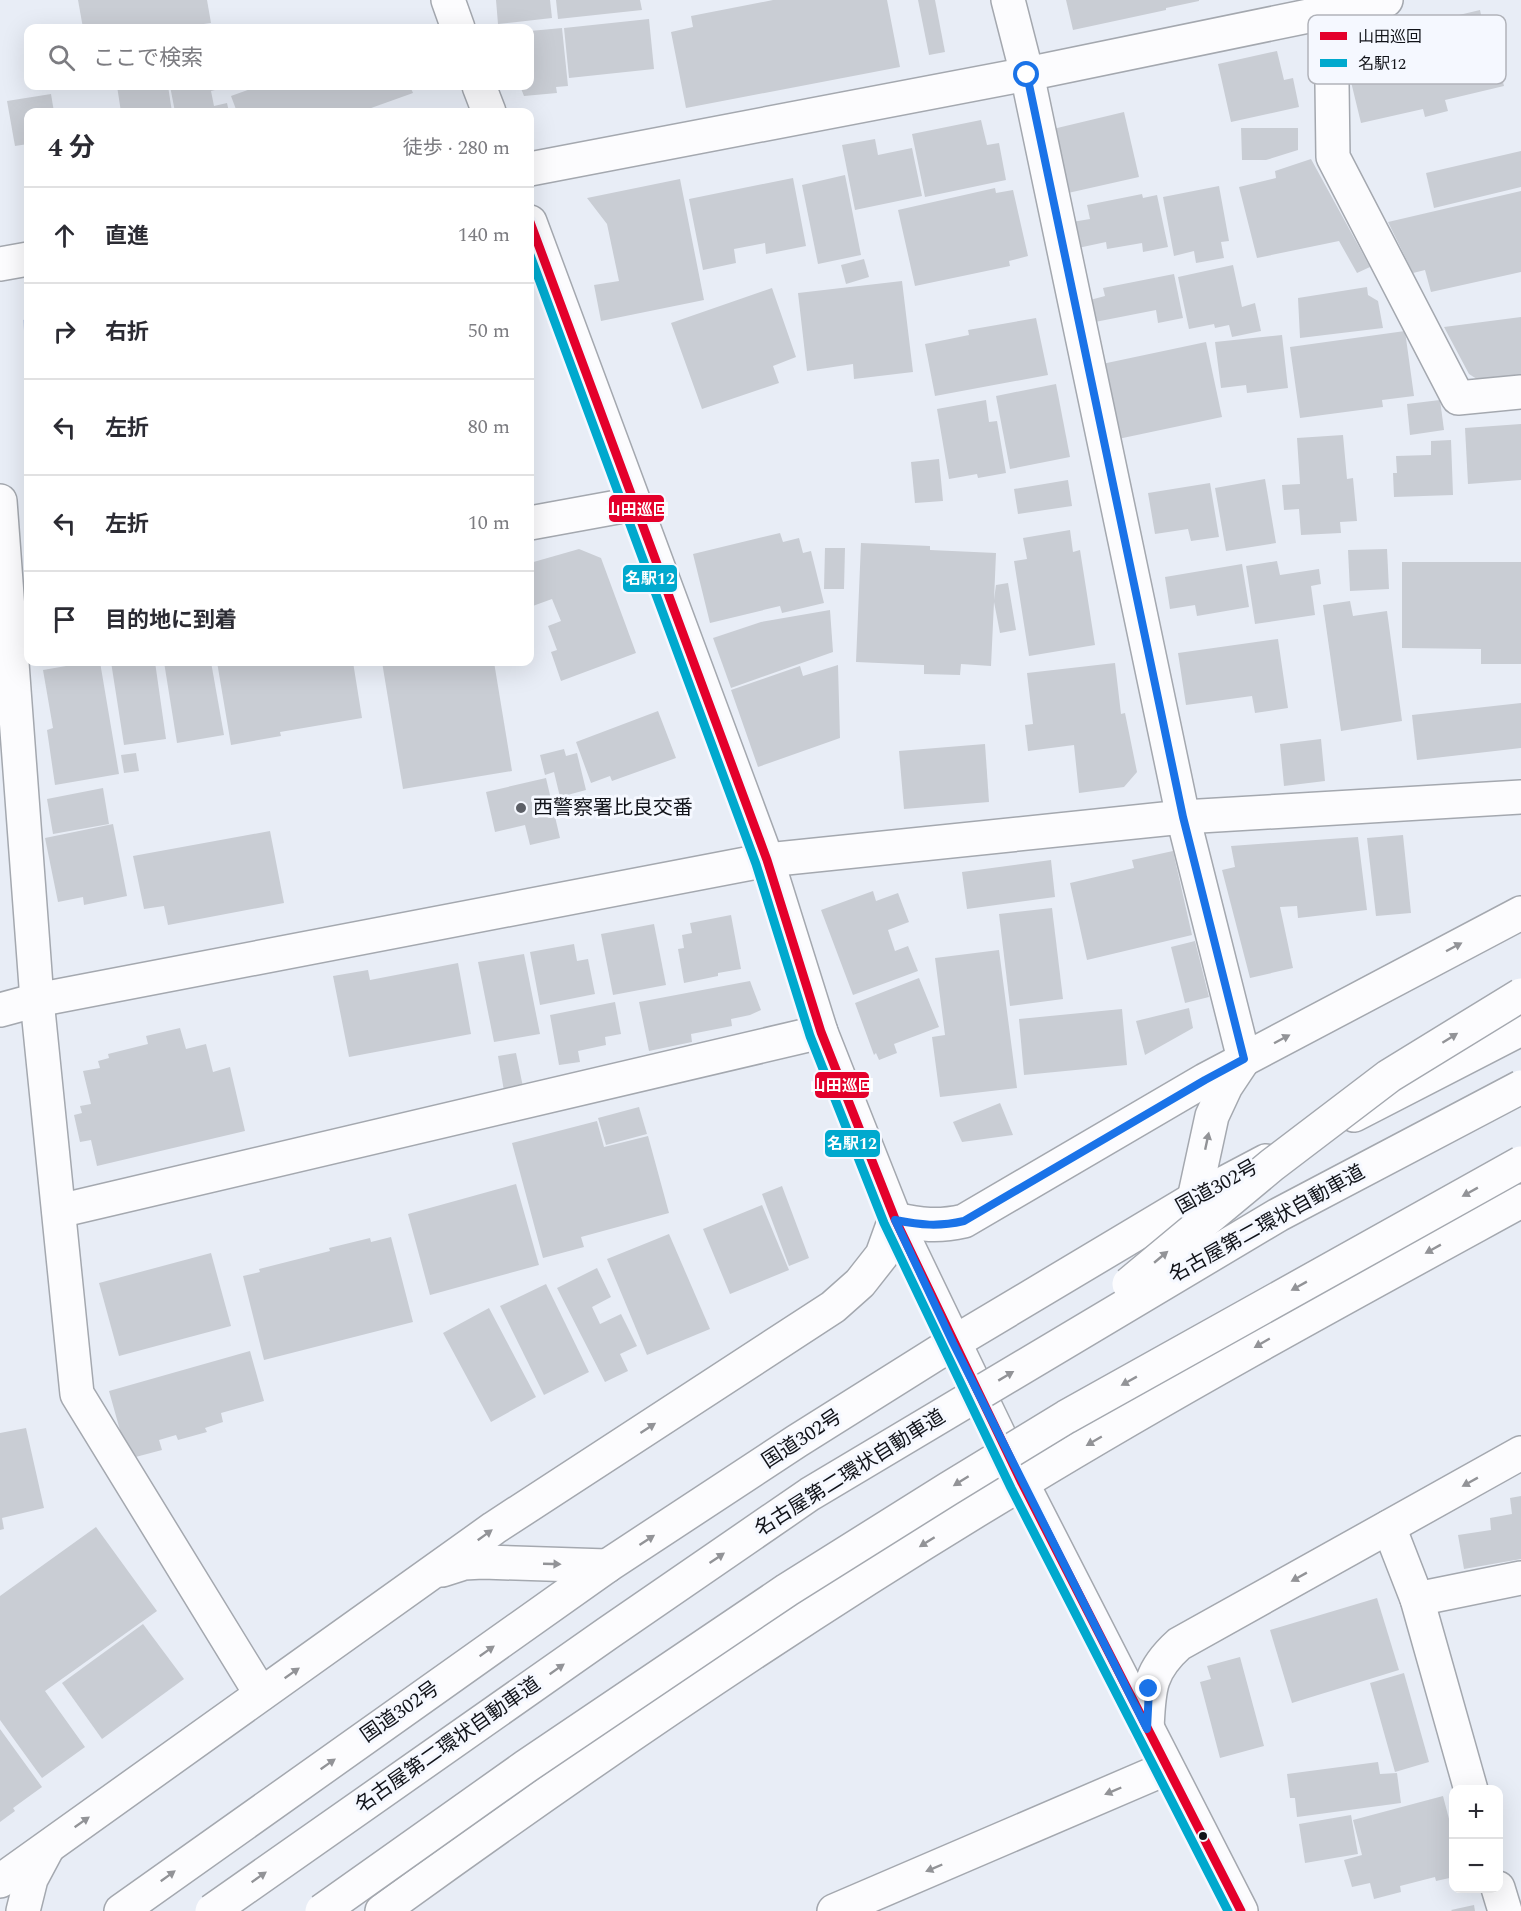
<!DOCTYPE html>
<html lang="ja">
<meta charset="utf-8">
<style>
body{margin:0;font-family:Spectral,"Noto Sans JP",serif;background:#f2f2f3;color:#2b2b33}
.controls{position:absolute;right:18px;bottom:18px;display:grid;overflow:hidden;border-radius:12px;box-shadow:0 6px 24px #0002}
.controls button{width:54px;height:54px;display:grid;place-items:center;padding:0;border:0;border-bottom:2px solid #e1e1e2;background:#fff;color:#2b2b33;font:30px sans-serif}
.stop{position:absolute;width:18px;height:18px;margin:-14px;border:4px solid #1a73e8;border-radius:50%;background:#fff}
.stop.end{background:#1a73e8;border-color:#fff;box-shadow:0 2px 6px #0008}
.list{margin:0;padding:0;list-style:none}
h2{display:flex;justify-content:space-between;align-items:center;height:78px;margin:0;padding:0 24px;font-size:26px}
h2 small{font-size:20px;font-weight:400;color:#7c7c81}
.list li{display:grid;grid-template-columns:39px 1fr auto;gap:18px;align-items:center;box-sizing:border-box;height:96px;padding:0 24px;border-top:2px solid #e1e1e2}
.list b{display:block;font-size:22px;white-space:nowrap}
.list em{font-size:20px;font-style:normal;color:#7c7c81}
.icon{flex:none;width:33px;height:33px;fill:none;stroke:currentColor;stroke-width:2;stroke-linecap:round;stroke-linejoin:round}
.map{position:relative;flex:none;width:1521px;height:1911px;overflow:hidden}
.search{position:absolute;background:#fff;box-shadow:0 6px 24px #0002;left:24px;top:24px;width:510px;height:66px;display:flex;align-items:center;gap:15px;box-sizing:border-box;padding:0 21px;border-radius:12px;color:#7c7c81;font-size:22px}
.panel{position:absolute;background:#fff;box-shadow:0 6px 24px #0002;left:24px;top:108px;width:510px;height:558px;border-radius:12px}
.map>svg:first-child{display:block}
.park{fill:#cad5eb}
.building{fill:#c9cdd4}
.lines{fill:none;stroke-linecap:round;stroke-linejoin:round}
.minor-casing{stroke:#a4a8af;stroke-width:36}
.highway-casing{stroke:#a4a8af;stroke-width:36}
.minor{stroke:#fcfcfe;stroke-width:33}
.highway{stroke:#fcfcfe;stroke-width:33}
.highway-bridge-casing{stroke:#a4a8af;stroke-width:36;stroke-linecap:butt}
.highway-bridge{stroke:#fcfcfe;stroke-width:33}
.bus-1-casing{stroke:#f5f8ff;stroke-width:14}
.bus-2-casing{stroke:#f5f8ff;stroke-width:14}
.bus-1{stroke:#e4002b;stroke-width:9}
.bus-2{stroke:#00a9ce;stroke-width:9}
.oneway{fill:#929397}
.route{stroke:#1a73e8;stroke-width:8}
.poi-dot{fill:#5c5f66;stroke:#f5f8ff;stroke-width:2}
.bus-dot{fill:#111319;stroke:#f5f8ff;stroke-width:2}
.labels{text-anchor:middle;dominant-baseline:central;stroke-width:6;stroke-linejoin:round;paint-order:stroke}
.poi-label{font-size:20px;fill:#111319;stroke:#f5f8ff;text-anchor:start}
.street-label{font-size:20px;fill:#111319;stroke:#f5f8ff}
.key{fill:#f5f8ff;stroke:#b1b3ba;stroke-width:1.5}
.key-label{font-size:16px;fill:#111319}
.line-badge{stroke:#f5f8ff;stroke-width:2}
.badge-label{font-size:16px;text-anchor:middle;font-weight:bold;fill:#fff}
</style>
<div class="map">
<svg width="1521" height="1911" viewBox="0 0 1521 1911">
<rect width="100%" height="100%" fill="#e8edf6"/>
<!-- park -->
<polygon class="park" points="28,319 28,375 23,320"/>
<!-- building -->
<g class="building">
<polygon points="78,0 207,0 211,23 174,28 83,28"/>
<polygon points="496,0 550,0 552,18 498,24"/>
<polygon points="556,0 640,0 642,10 558,19"/>
<polygon points="773,0 887,0 900,67 686,108 671,32 693,27 691,16"/>
<polygon points="918,0 935,0 945,52 929,55"/>
<polygon points="1066,0 1199,0 1199,1 1166,8 1166,10 1073,30"/>
<polygon points="1480,10 1482,19 1487,18 1504,86 1445,100 1448,111 1425,117 1423,109 1361,123 1344,53 1413,36 1411,30 1440,23 1441,28 1461,24 1459,15"/>
<polygon points="649,19 654,69 569,78 564,28"/>
<polygon points="562,28 568,86 556,87 557,93 524,96 520,86 530,86 530,31"/>
<polygon points="1277,51 1284,80 1293,78 1299,107 1231,122 1218,64"/>
<polygon points="117,86 168,86 172,112 121,112"/>
<polygon points="170,86 223,86 223,88 211,91 214,106 227,103 229,112 175,112"/>
<polygon points="259,86 410,86 413,93 360,112 237,112 231,96"/>
<polygon points="51,94 54,112 28,112 28,144 15,146 7,101"/>
<polygon points="1124,112 1139,177 1068,193 1053,129"/>
<polygon points="981,120 987,145 999,143 1006,180 925,197 912,134"/>
<polygon points="1241,128 1298,128 1298,150 1266,160 1242,160"/>
<polygon points="875,139 878,155 912,148 922,196 855,210 842,145"/>
<polygon points="1521,151 1521,187 1434,208 1426,173"/>
<polygon points="1311,159 1370,267 1357,273 1339,241 1257,258 1239,187 1276,178 1275,171"/>
<polygon points="845,175 861,255 818,264 802,185"/>
<polygon points="793,178 806,246 766,254 765,243 734,249 736,263 703,270 689,199"/>
<polygon points="680,179 704,300 601,321 594,285 619,281 607,224 587,198"/>
<polygon points="1219,186 1229,241 1221,242 1224,258 1196,263 1194,251 1174,256 1163,197"/>
<polygon points="995,188 996,193 1013,190 1028,256 1009,261 1010,266 915,286 898,210"/>
<polygon points="1521,191 1521,272 1431,292 1425,270 1413,273 1388,222"/>
<polygon points="1142,194 1143,198 1157,195 1168,247 1143,252 1142,243 1107,249 1106,242 1078,248 1072,222 1090,219 1087,205"/>
<polygon points="864,259 869,277 846,284 841,265"/>
<polygon points="1233,265 1242,307 1255,303 1261,331 1232,337 1229,325 1215,328 1214,324 1189,329 1178,277"/>
<polygon points="1174,274 1183,318 1158,323 1156,310 1095,322 1090,300 1105,296 1103,288"/>
<polygon points="902,281 913,372 854,379 853,364 807,371 798,293"/>
<polygon points="1367,287 1368,295 1378,301 1383,328 1300,338 1298,298"/>
<polygon points="772,288 796,357 773,366 779,383 702,409 671,323"/>
<polygon points="1521,317 1521,376 1480,381 1469,374 1444,327"/>
<polygon points="1036,318 1048,375 935,396 925,344 969,335 968,330"/>
<polygon points="1405,331 1414,396 1382,400 1383,407 1300,418 1290,347"/>
<polygon points="1282,335 1288,388 1247,393 1246,385 1221,388 1215,342"/>
<polygon points="1206,342 1222,417 1118,439 1102,364"/>
<polygon points="1056,384 1070,457 1010,469 996,396"/>
<polygon points="986,400 989,422 997,421 1006,473 978,478 977,474 949,479 937,409"/>
<polygon points="1440,400 1444,430 1410,435 1407,404"/>
<polygon points="1521,424 1521,480 1468,484 1465,428"/>
<polygon points="1343,435 1347,479 1353,478 1357,521 1340,522 1341,533 1301,535 1299,509 1284,510 1282,485 1300,484 1297,438"/>
<polygon points="1451,440 1453,495 1394,497 1393,473 1397,473 1396,456 1431,455 1431,441"/>
<polygon points="939,459 943,501 915,503 911,462"/>
<polygon points="1265,479 1276,543 1226,551 1215,488"/>
<polygon points="1068,480 1072,506 1018,514 1014,489"/>
<polygon points="1210,483 1219,537 1191,541 1188,529 1155,534 1148,493"/>
<polygon points="1070,530 1073,552 1080,550 1095,645 1029,656 1014,561 1027,559 1023,538"/>
<polygon points="780,533 783,542 799,538 803,553 811,551 824,603 782,613 780,606 710,623 693,554"/>
<polygon points="861,543 930,546 930,550 996,553 994,600 996,585 1008,583 1016,630 1000,633 994,602 991,666 961,664 960,675 924,674 924,665 856,662"/>
<polygon points="825,548 845,548 844,589 824,589"/>
<polygon points="579,549 601,558 636,653 561,681 551,652 557,650 548,626 561,621 552,599 530,607 530,563"/>
<polygon points="1387,549 1389,589 1350,591 1348,550"/>
<polygon points="1277,561 1280,575 1319,569 1321,584 1311,586 1315,615 1255,624 1246,566"/>
<polygon points="1402,562 1521,562 1521,664 1481,664 1481,649 1402,648"/>
<polygon points="1242,564 1249,607 1197,616 1195,605 1170,609 1165,577"/>
<polygon points="1350,601 1353,616 1387,611 1402,721 1341,731 1323,605"/>
<polygon points="830,610 833,652 731,688 713,638 761,622"/>
<polygon points="1278,639 1288,708 1255,713 1252,696 1186,705 1178,653"/>
<polygon points="89,662 100,662 119,774 55,785 47,730 53,728 43,670"/>
<polygon points="111,662 155,662 166,739 124,745"/>
<polygon points="164,662 211,662 224,735 177,743"/>
<polygon points="217,662 353,662 362,718 280,732 281,736 231,745"/>
<polygon points="382,662 494,662 512,771 403,789"/>
<polygon points="1115,663 1121,714 1125,713 1137,772 1124,787 1079,793 1074,745 1028,751 1025,725 1033,724 1027,673"/>
<polygon points="838,665 840,738 758,767 731,690 800,666 803,676"/>
<polygon points="1521,703 1521,748 1417,760 1412,715"/>
<polygon points="658,711 676,758 612,781 610,776 591,783 576,742"/>
<polygon points="1321,739 1325,781 1284,786 1280,744"/>
<polygon points="985,744 989,802 904,809 899,751"/>
<polygon points="564,749 566,756 577,753 586,790 560,797 554,772 545,775 540,755"/>
<polygon points="136,753 139,771 124,773 121,755"/>
<polygon points="546,778 560,838 530,845 525,825 495,832 486,792"/>
<polygon points="103,788 109,824 53,834 47,799"/>
<polygon points="113,824 127,896 84,905 83,897 58,902 45,838"/>
<polygon points="270,831 284,903 168,925 164,906 144,909 133,856"/>
<polygon points="1403,835 1411,913 1376,916 1367,838"/>
<polygon points="1358,837 1367,910 1298,918 1297,906 1280,907 1293,968 1250,978 1222,870 1235,867 1231,846"/>
<polygon points="1173,851 1192,935 1087,960 1070,883 1134,868 1132,860"/>
<polygon points="1051,860 1055,897 967,909 962,872"/>
<polygon points="873,891 876,901 898,893 909,922 888,930 895,951 908,946 918,971 853,995 821,910"/>
<polygon points="1052,908 1063,999 1010,1006 999,914"/>
<polygon points="731,915 741,969 718,973 718,976 684,983 678,949 684,948 682,935 692,933 690,923"/>
<polygon points="654,924 666,985 613,995 601,934"/>
<polygon points="1195,941 1209,997 1185,1003 1171,947"/>
<polygon points="574,944 577,961 588,959 595,994 540,1005 530,952"/>
<polygon points="999,950 1017,1088 940,1097 932,1037 945,1035 935,958"/>
<polygon points="524,954 540,1034 494,1042 478,962"/>
<polygon points="458,963 471,1034 349,1057 333,976 368,970 370,980"/>
<polygon points="919,978 939,1027 894,1044 897,1053 879,1060 876,1053 874,1055 855,1003"/>
<polygon points="750,981 761,1010 750,1015 731,1019 732,1026 691,1034 692,1042 649,1051 639,1002"/>
<polygon points="615,1002 621,1034 605,1037 606,1045 578,1051 580,1062 559,1065 550,1015"/>
<polygon points="1189,1008 1193,1028 1145,1055 1136,1021"/>
<polygon points="1122,1009 1127,1065 1024,1075 1019,1019"/>
<polygon points="180,1028 186,1049 206,1044 213,1072 230,1067 245,1131 97,1166 91,1140 80,1142 74,1115 82,1113 80,1106 91,1104 83,1071 100,1068 98,1061 109,1058 108,1054 148,1044 146,1036"/>
<polygon points="516,1053 523,1087 504,1091 498,1056"/>
<polygon points="1000,1103 1013,1135 962,1142 953,1122"/>
<polygon points="639,1107 647,1134 606,1145 598,1118"/>
<polygon points="597,1121 604,1147 648,1136 669,1213 581,1237 584,1247 543,1258 512,1143"/>
<polygon points="516,1184 539,1265 430,1295 408,1214"/>
<polygon points="782,1186 809,1258 789,1266 762,1194"/>
<polygon points="762,1205 789,1270 730,1294 703,1229"/>
<polygon points="669,1234 710,1329 647,1355 607,1259"/>
<polygon points="391,1237 413,1322 264,1360 243,1276 260,1272 259,1269 330,1251 329,1248 370,1238 371,1242"/>
<polygon points="211,1253 231,1326 119,1356 99,1283"/>
<polygon points="597,1268 611,1297 592,1307 600,1324 621,1314 637,1346 620,1354 628,1371 605,1382 557,1288"/>
<polygon points="546,1284 589,1372 544,1395 500,1306"/>
<polygon points="489,1308 536,1397 491,1422 443,1333"/>
<polygon points="250,1351 264,1401 221,1413 223,1422 205,1428 207,1432 178,1440 176,1435 159,1440 162,1450 128,1459 109,1391"/>
<polygon points="26,1428 44,1508 2,1518 4,1529 0,1530 0,1433"/>
<polygon points="1521,1496 1521,1559 1464,1569 1458,1535 1491,1530 1490,1518 1512,1514 1510,1498"/>
<polygon points="96,1527 157,1611 45,1691 85,1747 42,1778 0,1720 0,1596"/>
<polygon points="1377,1598 1399,1670 1292,1703 1270,1630"/>
<polygon points="143,1624 184,1679 102,1739 62,1683"/>
<polygon points="1240,1657 1264,1746 1220,1758 1200,1682 1211,1679 1207,1666"/>
<polygon points="1404,1673 1429,1762 1395,1772 1370,1683"/>
<polygon points="0,1729 42,1787 13,1808 15,1811 0,1822"/>
<polygon points="1378,1762 1380,1774 1397,1773 1401,1803 1297,1817 1295,1798 1290,1798 1287,1774"/>
<polygon points="1443,1796 1454,1838 1454,1877 1436,1881 1435,1877 1400,1886 1401,1892 1374,1899 1370,1883 1352,1887 1344,1860 1362,1855 1353,1820"/>
<polygon points="1351,1815 1358,1854 1305,1863 1299,1824"/>
<polygon points="1474,1905 1475,1911 1452,1911 1451,1910"/>
</g>
<g class="lines">
<defs>
<g id="minor">
<polyline points="448,0 458,28"/>
<polyline points="1008,0 1027,74 1183,817 1244,1059 1226,1086 1212,1116 1194,1199"/>
<polyline points="1331,11 1333,157 1458,398 1521,392"/>
<polyline points="479,86 489,112"/>
<polyline points="530,169 1027,74 1386,0"/>
<polyline points="530,222 767,860 821,1032 895,1219 1022,1483 1241,1911"/>
<polyline points="0,264 28,259"/>
<polyline points="0,501 37,1000 77,1394 261,1694"/>
<polyline points="530,523 634,504"/>
<polyline points="0,1010 37,1000 767,860 1183,817 1521,797"/>
<polyline points="59,1211 821,1032"/>
<path d="M 895,1219 C 921,1225 938,1227 964,1221 L 1205,1080 L 1521,913"/>
<polyline points="1389,1527 1417,1599 1471,1790"/>
<polyline points="442,1570 464,1563 483,1562 607,1566"/>
<polyline points="1417,1599 1521,1578"/>
<path d="M 1147,1729 C 1149,1690 1148,1672 1179,1644 L 1521,1453"/>
<polyline points="0,1881 494,1528 833,1307 860,1283 882,1255 895,1219"/>
<polyline points="1498,1888 1505,1911"/>
<polyline points="23,1911 31,1879 47,1849"/>
<polyline points="834,1911 1167,1768"/>
</g>
<g id="highway">
<polyline points="1354,1115 1521,1029"/>
<polyline points="121,1911 607,1566 797,1441 953,1343 1194,1199 1266,1161"/>
<path d="M 382,1911 C 590,1760 802,1615 1022,1483 C 1185,1384 1353,1293 1521,1201"/>
</g>
</defs>
<!-- minor casing -->
<use href="#minor" class="minor-casing"/>
<!-- highway casing -->
<use href="#highway" class="highway-casing"/>
<!-- minor -->
<use href="#minor" class="minor"/>
<!-- highway -->
<use href="#highway" class="highway"/>
<defs>
<g id="highway-bridge">
<polyline points="1129,1284 1272,1165 1389,1076 1521,995"/>
<polyline points="212,1911 608,1633 810,1494 1278,1215 1521,1087"/>
<polyline points="322,1911 525,1767 787,1590 948,1489 1066,1417 1521,1163"/>
</g>
</defs>
<!-- highway-bridge casing -->
<use href="#highway-bridge" class="highway-bridge-casing"/>
<!-- highway-bridge -->
<use href="#highway-bridge" class="highway-bridge"/>
<defs>
<polyline id="bus-1" points="530,222 767,860 821,1032 895,1219 1022,1483 1241,1911"/>
<polyline id="bus-2" points="530,255 756,864 810,1036 884,1223 1011,1488 1228,1911"/>
</defs>
<!-- bus-1 casing -->
<use href="#bus-1" class="bus-1-casing"/>
<!-- bus-2 casing -->
<use href="#bus-2" class="bus-2-casing"/>
<!-- bus-1 -->
<use href="#bus-1" class="bus-1"/>
<!-- bus-2 -->
<use href="#bus-2" class="bus-2"/>
</g>
<!-- one-way arrows -->
<defs><path id="oneway-solid" d="M-6-.8H1V-3.2L6.5 0L1 3.2V.8H-6Z" transform="scale(1.5)"/></defs>
<g class="oneway">
<use href="#oneway-solid" transform="translate(1454 947) rotate(-28)"/>
<use href="#oneway-solid" transform="translate(1450 1038) rotate(-32)"/>
<use href="#oneway-solid" transform="translate(1282 1039) rotate(-28)"/>
<use href="#oneway-solid" transform="translate(1207 1141) rotate(-78)"/>
<use href="#oneway-solid" transform="translate(1470 1192) rotate(151)"/>
<use href="#oneway-solid" transform="translate(1433 1249) rotate(151)"/>
<use href="#oneway-solid" transform="translate(1161 1257) rotate(-40)"/>
<use href="#oneway-solid" transform="translate(1299 1286) rotate(151)"/>
<use href="#oneway-solid" transform="translate(1262 1343) rotate(150)"/>
<use href="#oneway-solid" transform="translate(1006 1376) rotate(-31)"/>
<use href="#oneway-solid" transform="translate(1129 1381) rotate(151)"/>
<use href="#oneway-solid" transform="translate(648 1428) rotate(-33)"/>
<use href="#oneway-solid" transform="translate(1094 1441) rotate(150)"/>
<use href="#oneway-solid" transform="translate(961 1481) rotate(148)"/>
<use href="#oneway-solid" transform="translate(1470 1482) rotate(151)"/>
<use href="#oneway-solid" transform="translate(485 1535) rotate(-36)"/>
<use href="#oneway-solid" transform="translate(647 1540) rotate(-33)"/>
<use href="#oneway-solid" transform="translate(927 1542) rotate(148)"/>
<use href="#oneway-solid" transform="translate(717 1558) rotate(-34)"/>
<use href="#oneway-solid" transform="translate(552 1564) rotate(2)"/>
<use href="#oneway-solid" transform="translate(1299 1577) rotate(151)"/>
<use href="#oneway-solid" transform="translate(487 1651) rotate(-35)"/>
<use href="#oneway-solid" transform="translate(557 1669) rotate(-35)"/>
<use href="#oneway-solid" transform="translate(292 1673) rotate(-35)"/>
<use href="#oneway-solid" transform="translate(328 1764) rotate(-35)"/>
<use href="#oneway-solid" transform="translate(1113 1791) rotate(157)"/>
<use href="#oneway-solid" transform="translate(82 1822) rotate(-35)"/>
<use href="#oneway-solid" transform="translate(934 1868) rotate(157)"/>
<use href="#oneway-solid" transform="translate(168 1876) rotate(-36)"/>
<use href="#oneway-solid" transform="translate(259 1877) rotate(-35)"/>
</g>
<g class="lines">
<!-- route -->
<path class="route" d="M 1027,75 L 1183,817 L 1244,1059 L 1205,1080 L 964,1221 C 938,1227 921,1225 895,1220 L 953,1343 L 1147,1729 L 1149,1689"/>
</g>
<!-- markers -->
<circle class="poi-dot" cx="521" cy="808" r="6"/>
<circle class="bus-dot" cx="1203" cy="1836" r="5"/>
<g class="labels">
<!-- poi labels -->
<g class="poi-label">
<text x="533" y="808">西警察署比良交番</text>
</g>
<!-- street labels -->
<g class="street-label">
<text transform="translate(1217 1187) rotate(-29)">国道302号</text>
<text transform="translate(1267 1224) rotate(-29)">名古屋第二環状自動車道</text>
<text transform="translate(802 1439) rotate(-33)">国道302号</text>
<text transform="translate(850 1473) rotate(-32)">名古屋第二環状自動車道</text>
<text transform="translate(400 1712) rotate(-35)">国道302号</text>
<text transform="translate(448 1745) rotate(-35)">名古屋第二環状自動車道</text>
</g>
</g>
<!-- legend -->
<rect x="1308" y="15" width="198" height="69" rx="9" class="key"/>
<rect x="1320" y="32" width="27" height="8" fill="#e4002b"/>
<rect x="1320" y="59" width="27" height="8" fill="#00a9ce"/>
<g class="key-label">
<text x="1358" y="42">山田巡回</text>
<text x="1358" y="69">名駅12</text>
</g>
<g class="line-badge">
<rect x="608" y="494" width="57" height="29" rx="6" fill="#e4002b"/>
<rect x="622" y="564" width="56" height="29" rx="6" fill="#00a9ce"/>
<rect x="814" y="1071" width="56" height="28" rx="6" fill="#e4002b"/>
<rect x="824" y="1129" width="57" height="29" rx="6" fill="#00a9ce"/>
</g>
<g class="badge-label">
<text x="637" y="515">山田巡回</text>
<text x="650" y="584">名駅12</text>
<text x="842" y="1091">山田巡回</text>
<text x="852" y="1149">名駅12</text>
</g>
</svg>
<div class="controls">
<button>+</button>
<button>−</button>
</div>
<div class="stop" style="left:1027px;top:75px"></div>
<div class="stop end" style="left:1149px;top:1689px"></div>
<div class="search"><svg class="icon" aria-label="search" viewBox="0 0 24 24"><circle cx="10" cy="10" r="6"/><path d="M15 15l6 6"/></svg>ここで検索</div>
<section class="panel">
<h2>4 分<small>徒歩 · 280 m</small></h2>
<ul class="list">
<li><svg class="icon" aria-label="ahead" viewBox="0 0 24 24"><path d="M12 20V5M6 11l6-6 6 6"/></svg><div><b>直進</b></div><em>140 m</em></li>
<li><svg class="icon" aria-label="right" viewBox="0 0 24 24"><path d="M7 20v-9h11M14 6l5 5-5 5"/></svg><div><b>右折</b></div><em>50 m</em></li>
<li><svg class="icon" aria-label="left" viewBox="0 0 24 24"><path d="M17 20v-9H6M10 6l-5 5 5 5"/></svg><div><b>左折</b></div><em>80 m</em></li>
<li><svg class="icon" aria-label="left" viewBox="0 0 24 24"><path d="M17 20v-9H6M10 6l-5 5 5 5"/></svg><div><b>左折</b></div><em>10 m</em></li>
<li><svg class="icon" aria-label="arrive" viewBox="0 0 24 24"><path d="M6 21V4h12l-3 4 3 4H6"/></svg><div><b>目的地に到着</b></div></li>
</ul>
</section>
</div>
